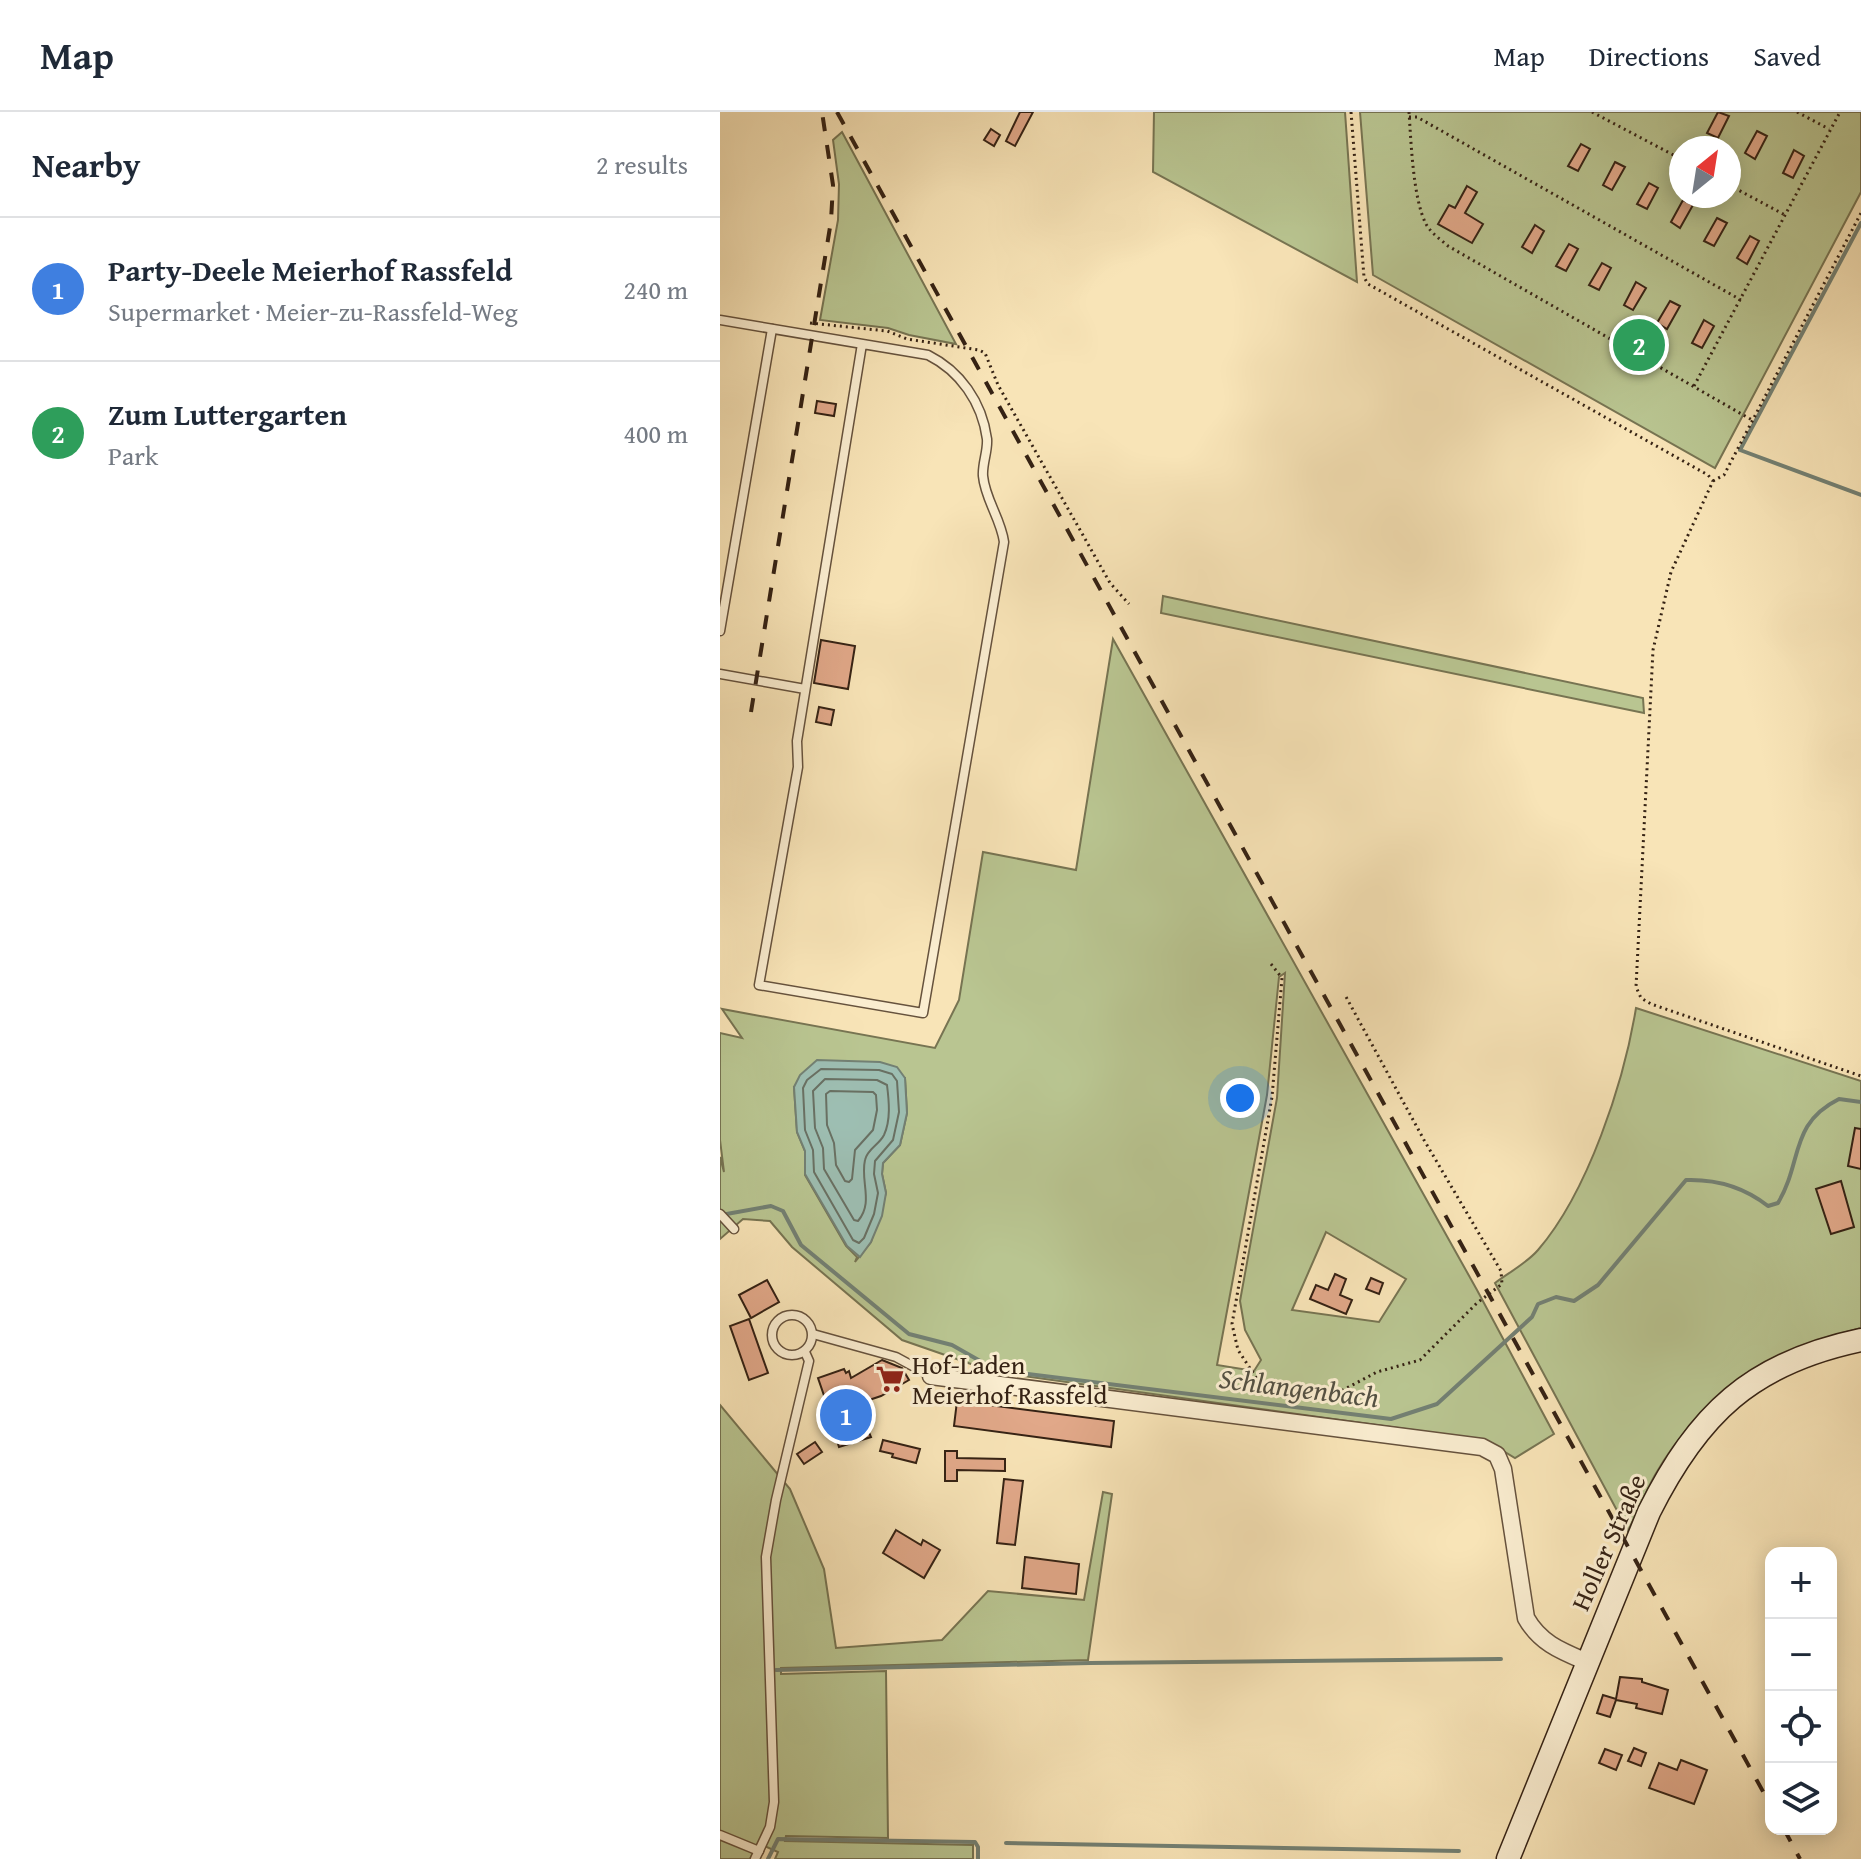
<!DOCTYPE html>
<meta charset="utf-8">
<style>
body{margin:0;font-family:"Gentium Book Plus",serif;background:#f2f2f3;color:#1f2937}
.controls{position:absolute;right:24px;bottom:24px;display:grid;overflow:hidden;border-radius:16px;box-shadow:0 4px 20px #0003}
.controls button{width:72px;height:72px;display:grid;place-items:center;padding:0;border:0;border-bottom:2px solid #e0e1e3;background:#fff;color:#1f2937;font:40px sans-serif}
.compass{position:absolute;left:949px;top:24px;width:72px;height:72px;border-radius:50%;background:#fff;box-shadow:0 4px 20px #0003;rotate:30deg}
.you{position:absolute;left:520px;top:986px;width:28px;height:28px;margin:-20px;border:6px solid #fff;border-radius:50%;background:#1a73e8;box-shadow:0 0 0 12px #1a73e833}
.badge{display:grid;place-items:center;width:52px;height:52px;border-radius:50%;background:#8f2418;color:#fff;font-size:26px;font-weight:700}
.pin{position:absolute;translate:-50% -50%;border:4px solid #fff;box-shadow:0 2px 8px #0006}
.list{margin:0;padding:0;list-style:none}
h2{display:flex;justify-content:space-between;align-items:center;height:104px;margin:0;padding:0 32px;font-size:34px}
h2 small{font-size:26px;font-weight:400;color:#747a83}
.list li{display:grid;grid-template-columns:52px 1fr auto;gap:24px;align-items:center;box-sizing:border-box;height:144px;padding:0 32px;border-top:2px solid #e0e1e3}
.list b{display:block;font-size:30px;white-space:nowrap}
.list p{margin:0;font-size:26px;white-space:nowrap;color:#747a83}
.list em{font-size:26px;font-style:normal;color:#747a83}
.icon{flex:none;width:44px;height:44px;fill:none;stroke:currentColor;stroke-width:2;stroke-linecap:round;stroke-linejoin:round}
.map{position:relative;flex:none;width:1141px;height:1747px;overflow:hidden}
header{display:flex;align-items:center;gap:48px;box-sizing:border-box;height:112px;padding:0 40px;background:#fff;border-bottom:2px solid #e0e1e3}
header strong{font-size:38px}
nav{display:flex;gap:44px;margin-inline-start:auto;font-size:28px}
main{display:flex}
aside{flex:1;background:#fff}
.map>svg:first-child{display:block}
.green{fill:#b9c591;stroke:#777452;stroke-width:2;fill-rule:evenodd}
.water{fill:#9dbeb2;stroke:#738073;stroke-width:2}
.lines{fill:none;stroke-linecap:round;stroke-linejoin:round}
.shore{stroke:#697063;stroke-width:2}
.stream{stroke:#738073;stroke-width:4}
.building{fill:#e1a889;stroke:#352214;stroke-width:2}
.lane-casing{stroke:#66523d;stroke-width:11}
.street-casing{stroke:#66523d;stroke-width:19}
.secondary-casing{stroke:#352214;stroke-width:25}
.path{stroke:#352214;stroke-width:3;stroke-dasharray:2 4;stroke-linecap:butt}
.lane{stroke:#faedd0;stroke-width:8}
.street{stroke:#faedd0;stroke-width:16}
.secondary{stroke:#faedd0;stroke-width:22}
.rail{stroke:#352214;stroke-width:4;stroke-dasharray:14 14;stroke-linecap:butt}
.labels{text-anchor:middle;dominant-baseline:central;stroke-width:6;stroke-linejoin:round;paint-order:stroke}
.poi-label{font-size:26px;fill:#352214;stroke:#faedd0;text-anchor:start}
.street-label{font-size:26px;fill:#352214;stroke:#faedd0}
.water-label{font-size:28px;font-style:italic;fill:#545143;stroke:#faedd0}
</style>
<header>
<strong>Map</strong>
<nav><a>Map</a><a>Directions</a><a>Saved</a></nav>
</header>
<main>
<aside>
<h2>Nearby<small>2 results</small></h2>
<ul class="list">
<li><span class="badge" style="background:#3f7fe0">1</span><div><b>Party-Deele Meierhof Rassfeld</b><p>Supermarket · Meier-zu-Rassfeld-Weg</p></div><em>240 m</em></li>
<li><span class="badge" style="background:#2e9e5b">2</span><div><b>Zum Luttergarten</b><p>Park</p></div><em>400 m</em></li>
</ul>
</aside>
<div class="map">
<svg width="1141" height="1747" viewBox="0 0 1141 1747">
<rect width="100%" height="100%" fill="#f8e4b7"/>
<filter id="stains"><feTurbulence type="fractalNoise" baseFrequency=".0025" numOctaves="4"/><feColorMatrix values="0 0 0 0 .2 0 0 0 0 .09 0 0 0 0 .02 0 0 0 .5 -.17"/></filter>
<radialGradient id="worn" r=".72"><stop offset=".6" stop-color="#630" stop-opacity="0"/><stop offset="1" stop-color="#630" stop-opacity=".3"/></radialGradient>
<!-- green -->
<g class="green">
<polygon points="434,0 625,0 637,170 433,60"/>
<path d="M 640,0 L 1141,0 L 1141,80 L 995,356 L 653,163 ZM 961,36 L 1009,36 L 1009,84 L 961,84 Z"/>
<polygon points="122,20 236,232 189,223 168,216 100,208 118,108 119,72 113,28"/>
<polygon points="443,484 923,586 924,601 441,501"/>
<path d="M 393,527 L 757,1178 L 834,1322 L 795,1346 L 765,1328 L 274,1260 L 182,1228 L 72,1135 L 50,1109 L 23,1107 L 0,1127 L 0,1045 L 4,1060 L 0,1028 L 0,921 L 22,926 L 2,897 L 215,936 L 239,888 L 263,740 L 356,758 ZM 565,861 L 557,986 L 520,1189 L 525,1218 L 541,1248 L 534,1259 L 497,1253 L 547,983 L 559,865 ZM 185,966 L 187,1001 L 180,1033 L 163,1051 L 162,1062 L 166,1081 L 151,1130 L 135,1150 L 137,1145 L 126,1134 L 85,1063 L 85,1039 L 77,1020 L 74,975 ZM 606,1120 L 686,1167 L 659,1210 L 572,1198 Z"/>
<path d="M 916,896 L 1141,969 L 1141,1216 C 1051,1238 982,1281 935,1363 C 925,1381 917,1401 908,1419 L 775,1171 C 788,1161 807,1151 818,1138 C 868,1080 904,970 916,896 Z"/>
<polygon points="0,1293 70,1377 104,1457 116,1536 222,1528 268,1479 364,1488 383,1380 392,1382 368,1548 61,1556 61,1562 166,1559 168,1726 66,1724 65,1729 253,1733 253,1747 55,1747 58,1740 38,1731 30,1747 0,1747"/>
</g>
<!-- water -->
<polygon class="water" points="97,948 160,950 177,955 185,966 187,1001 180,1033 163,1051 162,1062 166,1081 162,1104 151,1130 140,1145 127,1134 85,1062 85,1039 77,1020 74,975 80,963"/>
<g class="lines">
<!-- shore -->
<g class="shore">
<polygon points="101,957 159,958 172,962 177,969 179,1000 173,1028 155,1049 154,1062 158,1081 154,1102 144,1126 139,1131 133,1128 94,1060 93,1038 85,1018 83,976 87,968"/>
<path d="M 105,967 L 157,968 L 167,973 C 169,989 171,1008 164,1023 C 159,1033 147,1037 145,1048 C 140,1070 154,1090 138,1109 L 134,1108 L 104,1057 L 103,1036 L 95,1016 L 93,979 Z"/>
<polygon points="110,979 153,980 156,983 157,998 153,1018 135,1038 132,1067 129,1070 125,1069 116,1053 114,1031 107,1013 106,982"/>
</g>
<!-- stream -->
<g class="stream">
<polyline points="1141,111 1020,338 1141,383"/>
<path d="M 1,1103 L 51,1094 L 63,1099 L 81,1133 L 189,1222 L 232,1233 L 276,1258 L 671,1307 L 717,1292 L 812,1205 L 818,1192 L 836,1185 L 854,1189 L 878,1173 L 966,1068 C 998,1067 1024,1075 1048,1094 L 1058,1091 C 1083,1049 1069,1012 1119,987 L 1141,990"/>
<polyline points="56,1558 370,1551 781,1547"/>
<polyline points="286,1731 739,1739"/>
<polyline points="48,1747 58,1727 255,1730 258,1735 258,1747"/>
</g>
</g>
<!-- building -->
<g class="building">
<polygon points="300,0 313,0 295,34 286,29"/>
<polygon points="998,0 1009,4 998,26 987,21"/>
<polygon points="271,17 280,23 274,34 264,28"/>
<polygon points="1037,19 1047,24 1035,47 1025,41"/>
<polygon points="861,32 870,37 858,59 848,54"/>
<polygon points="1074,38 1084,44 1073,66 1063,61"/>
<polygon points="895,50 905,55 892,78 883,73"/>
<polygon points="929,71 938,76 927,97 917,92"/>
<polygon points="747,74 757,80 745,101 763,112 752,131 718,112 729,93 735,96"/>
<polygon points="963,88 973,93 960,116 951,110"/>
<polygon points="997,106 1007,111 994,134 984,129"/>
<polygon points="815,113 824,119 812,141 802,135"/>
<polygon points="1030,124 1039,129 1027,152 1017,146"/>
<polygon points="849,132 858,137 846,159 836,154"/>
<polygon points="882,151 891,156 879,178 869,173"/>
<polygon points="916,170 926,176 913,198 904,193"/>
<polygon points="950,189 960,194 947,217 937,211"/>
<polygon points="984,208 994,214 982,236 972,231"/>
<polygon points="97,289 116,292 114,304 95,301"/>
<polygon points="101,528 135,534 128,577 94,571"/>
<polygon points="99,595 114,598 111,613 96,610"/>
<polygon points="1135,1016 1141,1017 1141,1057 1128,1054"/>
<polygon points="1121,1069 1134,1115 1111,1122 1096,1077"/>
<polygon points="615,1162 626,1167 620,1183 632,1188 626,1202 590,1187 596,1173 608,1178"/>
<polygon points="651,1166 663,1171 659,1182 646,1177"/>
<polygon points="47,1168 59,1190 31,1206 19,1183"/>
<polygon points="29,1207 48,1261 29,1268 10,1214"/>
<polygon points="162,1248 182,1256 189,1268 161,1284 137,1292 151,1325 119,1335 116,1325 118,1324 98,1266 124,1257 126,1261 129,1259 131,1266"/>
<polygon points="237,1289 394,1309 391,1335 234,1314"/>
<polygon points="163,1328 200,1337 196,1351 172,1345 173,1342 160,1339"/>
<polygon points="95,1330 102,1340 84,1352 77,1342"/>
<polygon points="225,1339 237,1339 237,1346 285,1347 285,1359 237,1358 237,1369 225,1369"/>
<polygon points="284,1367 303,1369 295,1433 277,1431"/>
<polygon points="176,1418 201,1433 203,1428 220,1438 204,1466 163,1441"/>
<polygon points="305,1445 359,1452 356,1482 302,1476"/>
<polygon points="900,1565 922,1567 922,1570 948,1578 942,1602 916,1596 917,1592 896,1588 890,1605 877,1601 883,1583 896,1587"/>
<polygon points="914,1636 926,1641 921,1654 908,1649"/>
<polygon points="885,1637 902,1643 896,1658 879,1651"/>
<polygon points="961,1648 987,1658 974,1692 929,1676 939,1651 957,1658"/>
</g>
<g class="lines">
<defs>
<g id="lane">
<path d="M 0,208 L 208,243 C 240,259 262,290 267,327 C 268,339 262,352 263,364 C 265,387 281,407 284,430 L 203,901 L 39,873 L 78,655 L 77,629 L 142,232"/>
<polyline points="0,519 52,217"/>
<polyline points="0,562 85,577"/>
<polyline points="0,1102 14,1117"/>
<circle cx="72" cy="1223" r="20"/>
<polyline points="93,1222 176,1245 211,1264"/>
<polyline points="0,1723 39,1739"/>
<polyline points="35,1747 50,1715 54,1690 46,1445 56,1388 89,1249 85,1240"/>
</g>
<path id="street" d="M 211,1264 L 762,1335 L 777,1343 L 783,1357 L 806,1506 C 820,1531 841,1539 867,1550"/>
<path id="secondary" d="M 788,1747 L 929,1400 C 978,1302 1031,1251 1141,1228"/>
</defs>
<!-- lane casing -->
<use href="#lane" class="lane-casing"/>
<!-- street casing -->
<use href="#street" class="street-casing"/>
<!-- secondary casing -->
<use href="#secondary" class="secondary-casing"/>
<!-- path -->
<g class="path">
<polyline points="631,0 644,165 648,172 988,363 993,369 951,460 933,538 916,875 921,886 931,892 1141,964"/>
<path d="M 689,0 C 691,29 693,87 706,112 C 711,121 720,127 728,134 L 1032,308"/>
<polyline points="872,0 961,47"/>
<polyline points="1077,0 1109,17"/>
<polyline points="689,5 697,5 1021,188"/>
<polyline points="1009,73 1065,103"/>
<polyline points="90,211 167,219 187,227 259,238 265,241 278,273 390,471 409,492"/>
<polyline points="974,274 1120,0"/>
<polyline points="993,369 1004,363 1141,101"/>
<polyline points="551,852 562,866 552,985 512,1212 518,1238 537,1267 564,1277 621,1279 657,1260 700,1248 757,1191 782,1172 781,1159 704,1028 625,883"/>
</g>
<!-- lane -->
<use href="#lane" class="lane"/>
<!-- street -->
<use href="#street" class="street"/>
<!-- secondary -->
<use href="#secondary" class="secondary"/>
<!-- rail -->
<g class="rail">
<polyline points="117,0 1051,1694"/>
<polyline points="31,600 111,109 113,73 102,0"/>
<polyline points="1064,1717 1080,1747"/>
</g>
</g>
<!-- icons -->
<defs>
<symbol id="supermarket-bare" viewBox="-9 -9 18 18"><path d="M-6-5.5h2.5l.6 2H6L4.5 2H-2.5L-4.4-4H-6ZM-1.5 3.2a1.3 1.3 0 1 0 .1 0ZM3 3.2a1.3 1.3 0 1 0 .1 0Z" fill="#8f2418" stroke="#faedd0" stroke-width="2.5" paint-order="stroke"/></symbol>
</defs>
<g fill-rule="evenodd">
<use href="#supermarket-bare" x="150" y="1247" width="40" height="40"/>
</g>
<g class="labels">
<!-- poi labels -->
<g class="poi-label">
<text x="192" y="1252">Hof-Laden<tspan x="192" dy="30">Meierhof Rassfeld</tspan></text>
</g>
<!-- street labels -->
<g class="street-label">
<text transform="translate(888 1430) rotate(-66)">Holler Straße</text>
</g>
<!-- water labels -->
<g class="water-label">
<text transform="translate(579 1275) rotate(7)">Schlangenbach</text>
</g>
</g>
<rect width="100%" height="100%" filter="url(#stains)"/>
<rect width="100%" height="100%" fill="url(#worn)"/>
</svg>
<div class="controls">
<button>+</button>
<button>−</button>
<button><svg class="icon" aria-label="locate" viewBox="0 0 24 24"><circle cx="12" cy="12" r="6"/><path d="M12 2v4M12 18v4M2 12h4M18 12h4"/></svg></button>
<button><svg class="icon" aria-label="layers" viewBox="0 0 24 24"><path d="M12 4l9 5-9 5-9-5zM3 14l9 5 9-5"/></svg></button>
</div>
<svg class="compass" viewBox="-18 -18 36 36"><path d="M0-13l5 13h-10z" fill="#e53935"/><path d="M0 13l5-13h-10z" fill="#747a83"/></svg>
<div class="you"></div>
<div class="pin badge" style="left:126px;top:1303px;background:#3f7fe0">1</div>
<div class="pin badge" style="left:919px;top:233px;background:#2e9e5b">2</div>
</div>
</main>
